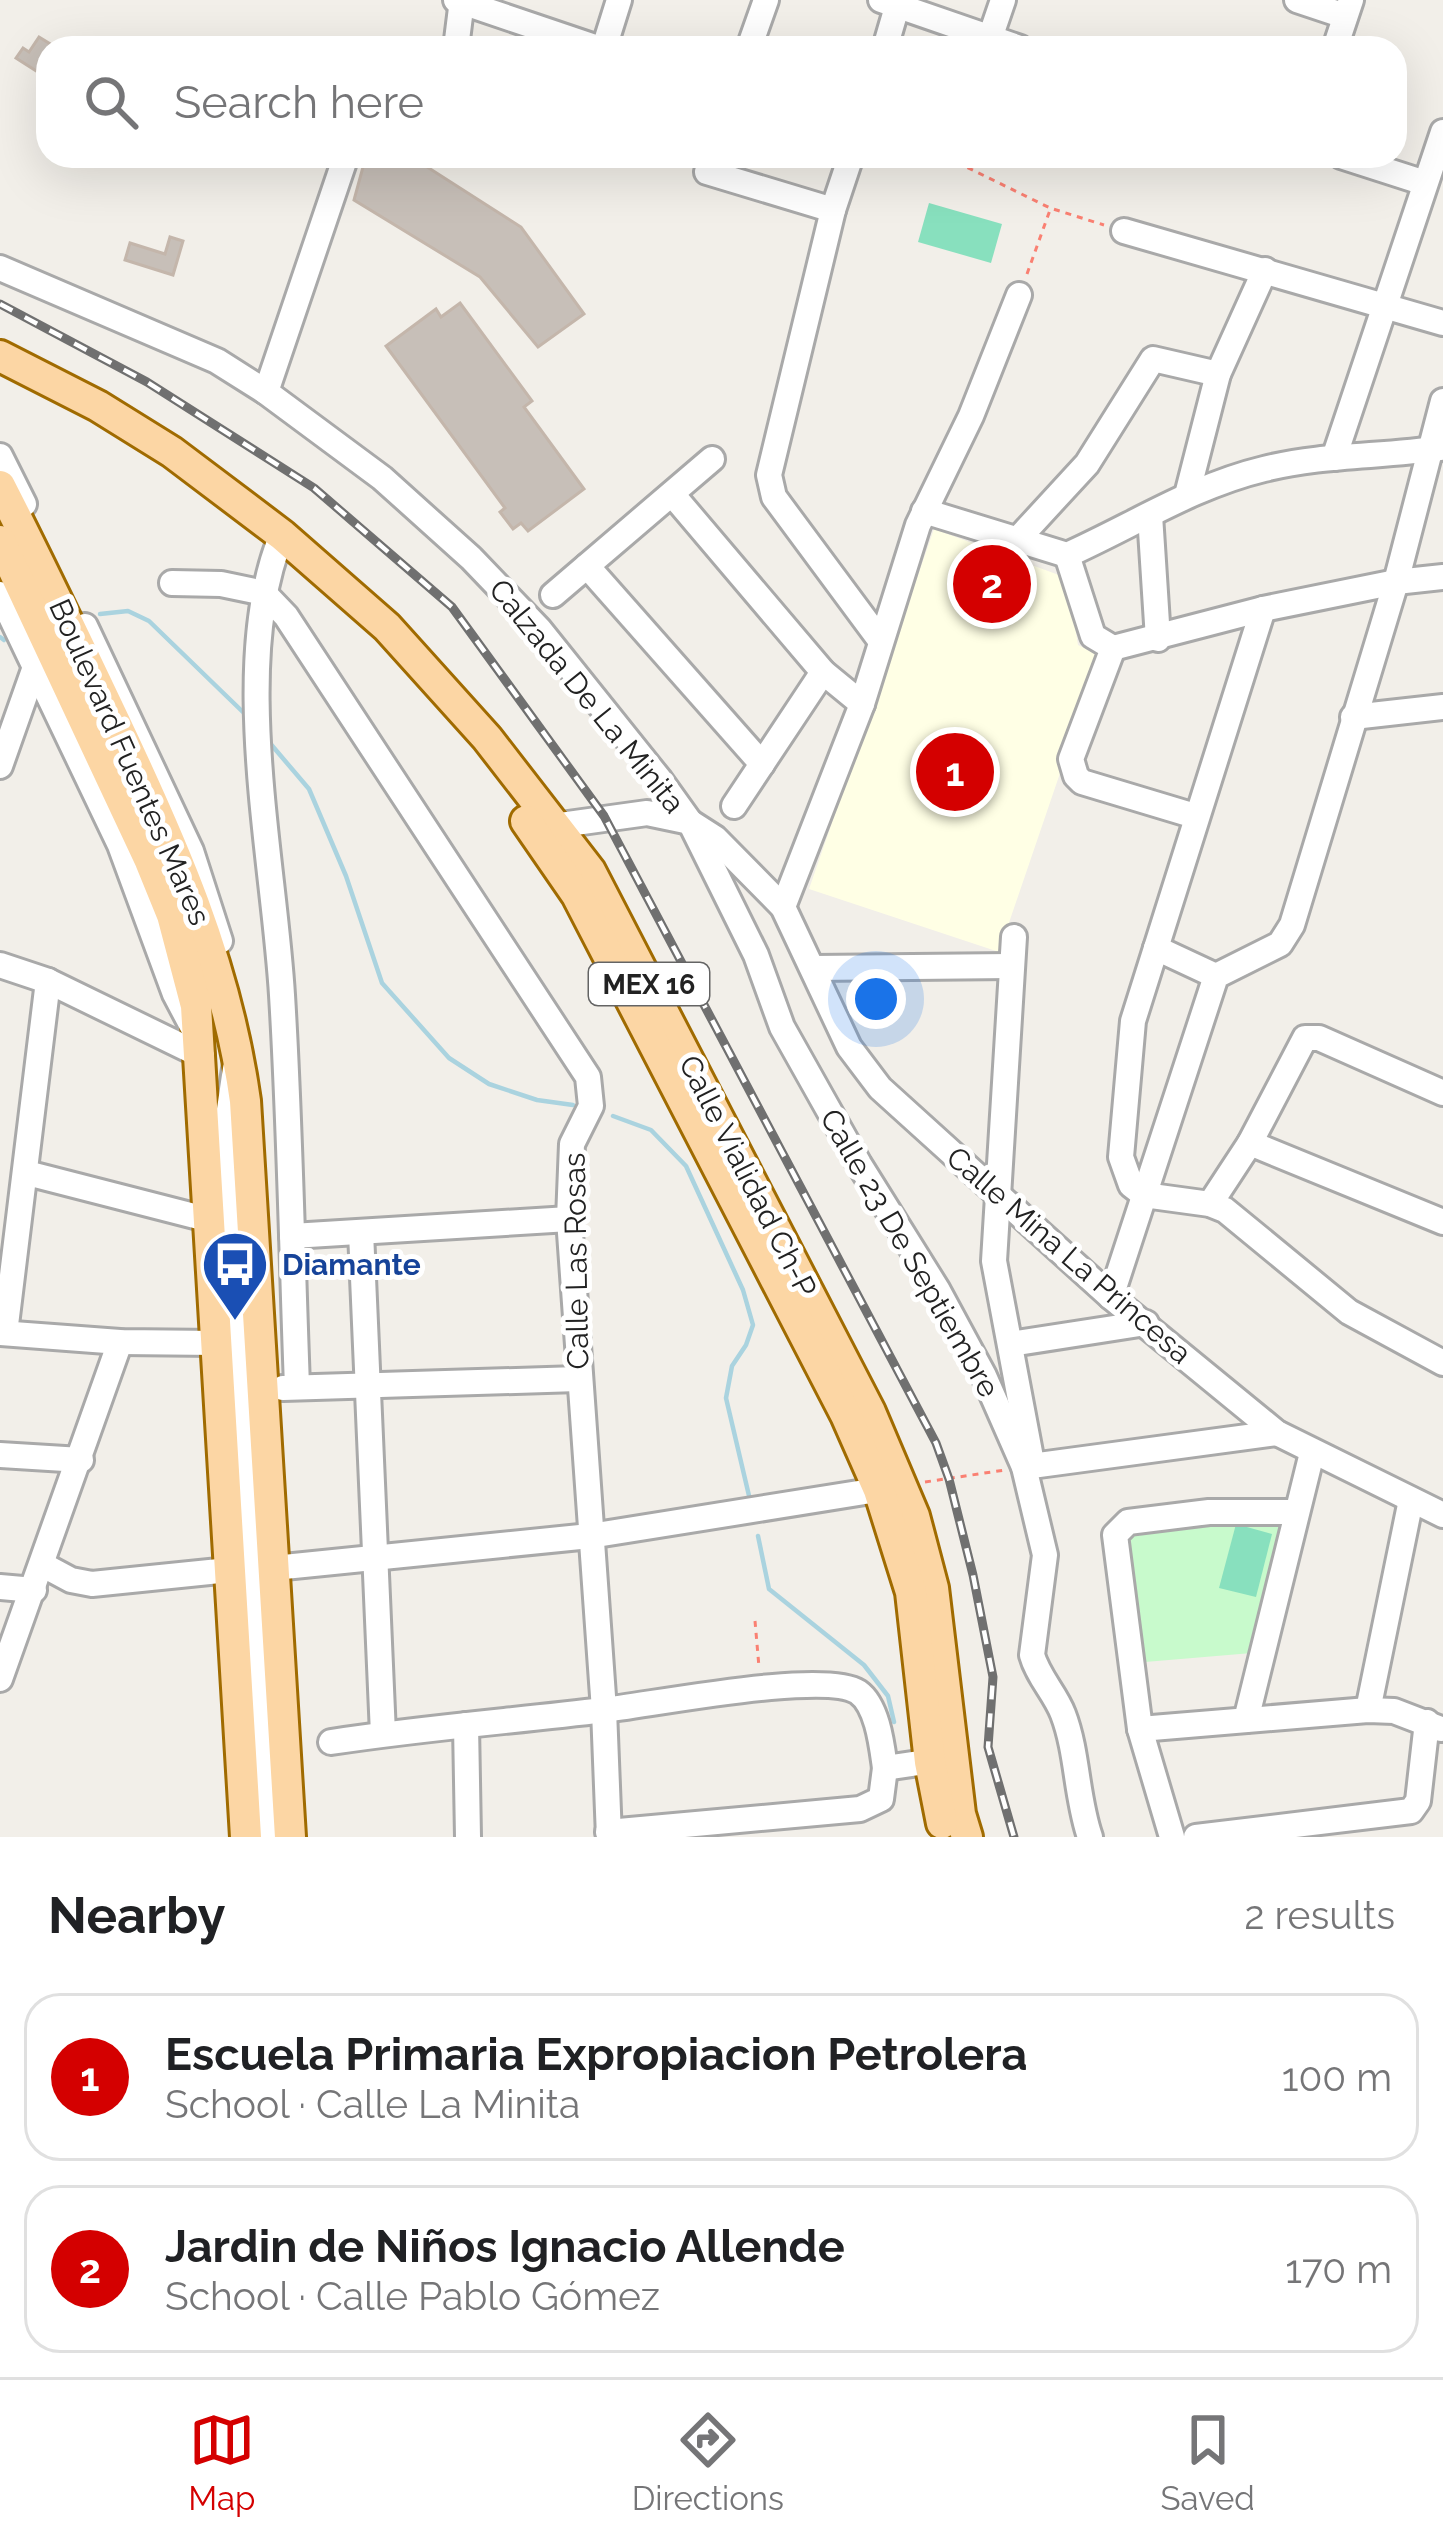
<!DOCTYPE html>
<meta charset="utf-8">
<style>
body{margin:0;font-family:Raleway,sans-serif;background:#f2f2f2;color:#202124}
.you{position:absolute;left:876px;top:999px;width:42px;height:42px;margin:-30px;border:9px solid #fff;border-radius:50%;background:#1a73e8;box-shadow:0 0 0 18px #1a73e833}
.badge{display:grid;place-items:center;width:78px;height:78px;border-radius:50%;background:#d40000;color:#fff;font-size:39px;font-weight:700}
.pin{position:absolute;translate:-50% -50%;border:6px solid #fff;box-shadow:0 3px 12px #0006}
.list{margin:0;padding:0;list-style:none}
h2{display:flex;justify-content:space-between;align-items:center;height:156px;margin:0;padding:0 48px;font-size:51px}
h2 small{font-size:39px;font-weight:400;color:#757577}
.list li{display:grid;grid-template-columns:78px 1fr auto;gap:36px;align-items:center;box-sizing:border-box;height:168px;margin:0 24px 24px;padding:0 24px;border:3px solid #e0e0e0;border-radius:36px}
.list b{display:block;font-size:45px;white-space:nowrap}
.list p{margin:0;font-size:39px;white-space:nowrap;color:#757577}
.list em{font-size:39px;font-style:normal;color:#757577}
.icon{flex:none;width:66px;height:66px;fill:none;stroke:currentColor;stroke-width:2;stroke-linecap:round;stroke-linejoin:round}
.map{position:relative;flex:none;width:1443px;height:1837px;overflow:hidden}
.search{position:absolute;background:#fff;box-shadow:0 12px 48px #0002;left:36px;right:36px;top:36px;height:132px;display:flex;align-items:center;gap:30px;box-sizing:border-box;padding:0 42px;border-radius:36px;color:#757577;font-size:45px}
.sheet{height:540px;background:#fff}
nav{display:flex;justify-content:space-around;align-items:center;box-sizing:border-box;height:168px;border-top:3px solid #e0e0e0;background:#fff;font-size:33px;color:#757577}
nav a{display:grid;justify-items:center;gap:6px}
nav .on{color:#d40000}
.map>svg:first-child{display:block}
.education{fill:#ffffe5}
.park{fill:#c8facc}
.pitch{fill:#88e0be}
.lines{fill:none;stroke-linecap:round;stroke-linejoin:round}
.stream{stroke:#aad3df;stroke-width:4.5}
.building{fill:#c7bfb8;stroke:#c4b6ab;stroke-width:3}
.minor-casing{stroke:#a9a9a9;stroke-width:30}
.major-casing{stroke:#a06b00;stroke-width:36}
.path{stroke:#fa8072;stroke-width:3;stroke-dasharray:6 6;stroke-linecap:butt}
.minor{stroke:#fff;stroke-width:24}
.major{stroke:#fcd6a4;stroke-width:30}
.rail-casing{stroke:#707070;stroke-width:9}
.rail{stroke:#fff;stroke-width:4.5;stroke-dasharray:14;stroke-linecap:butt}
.labels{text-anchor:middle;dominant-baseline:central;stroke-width:10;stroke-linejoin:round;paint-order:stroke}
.shield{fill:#fff;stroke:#646464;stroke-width:3}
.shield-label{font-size:27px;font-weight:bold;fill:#222}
.street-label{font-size:30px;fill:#222;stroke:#fff}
.transit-label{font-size:30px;font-weight:bold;fill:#164399;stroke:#fff;text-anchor:start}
</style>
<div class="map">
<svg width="1443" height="1837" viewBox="0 0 1443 1837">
<rect width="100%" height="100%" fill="#f2efe9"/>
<!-- education -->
<polygon class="education" points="934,529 1067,578 1078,645 1100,656 999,952 809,889"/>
<!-- park -->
<polygon class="park" points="1250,1519 1284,1522 1252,1653 1145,1662 1128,1536"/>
<!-- pitch -->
<g class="pitch">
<polygon points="929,203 1002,224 991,263 918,242"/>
<polygon points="1236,1524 1272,1534 1256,1597 1219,1588"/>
</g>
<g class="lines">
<!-- stream -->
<g class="stream">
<polyline points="100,614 128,611 149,621 246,715"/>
<polyline points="0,637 4,640"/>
<polyline points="269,742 309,789 346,876 382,983 449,1058 489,1084 537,1100 573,1105"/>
<polyline points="613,1116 651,1130 686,1166 743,1290 753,1325 746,1345 732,1366 726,1398 750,1500"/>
<polyline points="758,1536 769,1589 864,1665 888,1696 894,1722"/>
</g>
</g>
<!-- building -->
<g class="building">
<polygon points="39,37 57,48 48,48 48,70 44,76 16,58 23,48 29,52"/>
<polygon points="366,156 410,156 521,227 584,314 538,347 480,277 354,200"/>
<polygon points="170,237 183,241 173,275 125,260 130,243 165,254"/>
<polygon points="460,303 532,401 524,407 584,489 528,531 521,523 513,529 500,512 505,508 386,346 436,309 441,317"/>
</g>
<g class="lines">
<defs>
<g id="minor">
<polyline points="456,0 598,48"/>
<polyline points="881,0 1020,48"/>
<polyline points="1297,0 1345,16"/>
<polyline points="990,38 1003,0"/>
<polyline points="456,48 462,0"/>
<polyline points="604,48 619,0"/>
<polyline points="749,48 766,0"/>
<polyline points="885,48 899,0"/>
<polyline points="1335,48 1351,0"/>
<polyline points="851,156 833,210 769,475 774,497 880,640"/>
<polyline points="1341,156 1425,183"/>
<polyline points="707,172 833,210"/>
<polyline points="1124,231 1443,323"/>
<path d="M 0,268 L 217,361 L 266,392 L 382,478 L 471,558 L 539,629 L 660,780 L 690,822 L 756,955 L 782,1027 L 859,1164 L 937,1289 L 984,1376 L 1024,1467 L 1045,1555 L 1032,1655 C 1038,1677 1055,1693 1063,1714 C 1078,1753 1076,1797 1090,1837"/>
<polyline points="266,392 346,156"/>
<polyline points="0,456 24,504"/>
<polyline points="1334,458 1443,132"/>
<polyline points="672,494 823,672 862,704"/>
<polyline points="1187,495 1218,374 1265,270"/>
<path d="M 924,511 L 1067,555 C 1132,526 1193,486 1264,469 C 1322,454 1382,457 1441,448"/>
<polyline points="1150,515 1158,639"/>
<path d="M 282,535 C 229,661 274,860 282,995 C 290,1125 292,1256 297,1386"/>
<polyline points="1017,540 1087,464 1153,359 1218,374"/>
<polyline points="1067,555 1093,636 1113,648 1071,759 1076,776 1082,782 1195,816"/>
<polyline points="587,566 762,764"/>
<polyline points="172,583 221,584 264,593 286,616 588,1077 591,1106 572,1144 569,1219 604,1710 609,1837"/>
<polyline points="0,594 120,845 175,994 194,1030"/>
<polyline points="553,595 712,459"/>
<polyline points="85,626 191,851 220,941"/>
<polyline points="1113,648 1263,609 1396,582 1443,577"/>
<polyline points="1353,717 1443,707"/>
<polyline points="0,766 35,667"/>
<polyline points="734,806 823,672"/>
<polyline points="539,828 647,813 690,822 715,838 783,907 849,1047 880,1088 1111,1297 1277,1433 1443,1515"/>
<polyline points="783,907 862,704 918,525 971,416 1019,295"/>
<polyline points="1014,937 994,1261 1032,1463"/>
<polyline points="1156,948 1216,976"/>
<polyline points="0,965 48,981 202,1056"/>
<polyline points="814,968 1011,966"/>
<polyline points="235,1069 226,1130 266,1837"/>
<polyline points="1250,1143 1443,1222"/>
<polyline points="27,1173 210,1220"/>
<polyline points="1144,1195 1131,1185 1121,1157 1133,1021 1263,609"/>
<polyline points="1144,1195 1210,1204 1225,1210 1349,1312 1443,1363"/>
<polyline points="1210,1204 1250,1143 1305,1038 1319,1038 1443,1093"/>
<polyline points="361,1232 383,1734"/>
<polyline points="292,1236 569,1219"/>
<polyline points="1111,1297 1216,976 1280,944 1292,925 1396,582 1443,401"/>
<polyline points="0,1333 120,1342 217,1343"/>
<polyline points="5,1333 48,981"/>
<polyline points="1011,1344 1146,1323"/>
<polyline points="283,1388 578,1379"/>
<polyline points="0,1455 81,1460"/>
<polyline points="1024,1467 1277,1433"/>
<polyline points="43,1565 71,1580 92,1584 229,1570"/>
<polyline points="274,1568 590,1536 896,1487"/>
<polyline points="0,1587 34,1590"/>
<polyline points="0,1679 120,1342"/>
<polyline points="1368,1710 1411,1500"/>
<polyline points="1246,1720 1312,1453"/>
<polyline points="466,1725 468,1837"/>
<polyline points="1140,1729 1368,1710 1394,1711 1441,1729"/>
<path d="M 331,1742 C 422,1728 513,1721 604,1710 C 650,1705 824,1670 858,1692 C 878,1706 882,1747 885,1768 L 946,1759"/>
<polyline points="608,1832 860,1809 881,1799 885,1768"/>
<polyline points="1172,1837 1140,1729 1115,1535 1128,1522 1209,1512 1296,1512"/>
<polyline points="1196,1837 1411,1811 1418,1801 1427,1722"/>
</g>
<g id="major">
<polyline points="0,356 98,406 172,452 282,535 387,627 487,738 590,871 870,1412 914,1516 933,1588 960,1814 967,1837"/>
<path d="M 0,486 C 39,562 76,640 113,718 C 172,842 226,963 245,1101 L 290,1837"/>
<polyline points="0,541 150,861 172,915 196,1006 246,1837"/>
<polyline points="526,821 577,895 846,1415 879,1490 911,1592 930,1762 942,1823"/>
</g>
</defs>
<!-- minor casing -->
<use href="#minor" class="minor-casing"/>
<!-- major casing -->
<use href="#major" class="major-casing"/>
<!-- path -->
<g class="path">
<polyline points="946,157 1050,208 1104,225"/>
<polyline points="1027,274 1050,210"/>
<polyline points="925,1482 1005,1470"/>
<polyline points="755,1621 759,1667"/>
</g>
<!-- minor -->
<use href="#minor" class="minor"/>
<!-- major -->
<use href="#major" class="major"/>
<defs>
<polyline id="rail" points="0,304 147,382 314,488 452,607 604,816 936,1443 949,1479 973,1575 993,1677 988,1747 1014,1837"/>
</defs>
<!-- rail casing -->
<use href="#rail" class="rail-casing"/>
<!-- rail -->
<use href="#rail" class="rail"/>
</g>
<!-- icons -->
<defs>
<symbol id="bus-pin" viewBox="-11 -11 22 30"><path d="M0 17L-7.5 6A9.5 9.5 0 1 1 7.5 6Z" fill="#1a4fb4" stroke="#fff"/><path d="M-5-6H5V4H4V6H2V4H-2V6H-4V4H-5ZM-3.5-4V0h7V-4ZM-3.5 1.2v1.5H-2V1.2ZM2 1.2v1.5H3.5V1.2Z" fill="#fff"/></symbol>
</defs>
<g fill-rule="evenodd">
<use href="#bus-pin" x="197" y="1226" width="76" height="104"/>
</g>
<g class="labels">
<!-- shield labels -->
<rect class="shield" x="589" y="963" width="120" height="42" rx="9"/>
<g class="shield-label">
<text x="649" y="984">MEX 16</text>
</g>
<!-- street labels -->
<g class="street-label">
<text transform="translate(587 696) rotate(51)">Calzada De La Minita</text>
<text transform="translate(130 762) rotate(66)">Boulevard Fuentes Mares</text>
<text transform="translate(748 1176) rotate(63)">Calle Vialidad Ch-P</text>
<text transform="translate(910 1253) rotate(60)">Calle 23 De Septiembre</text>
<text transform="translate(1069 1255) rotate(41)">Calle Mina La Princesa</text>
<text transform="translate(576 1261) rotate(-91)">Calle Las Rosas</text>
</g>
<!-- transit labels -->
<g class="transit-label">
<text x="282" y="1264">Diamante</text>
</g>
</g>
</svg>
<div class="you"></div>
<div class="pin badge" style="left:955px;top:772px">1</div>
<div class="pin badge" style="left:992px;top:584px">2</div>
<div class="search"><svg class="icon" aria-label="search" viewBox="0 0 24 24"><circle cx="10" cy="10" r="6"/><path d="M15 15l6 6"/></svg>Search here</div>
</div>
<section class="sheet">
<h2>Nearby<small>2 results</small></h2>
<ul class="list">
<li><span class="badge">1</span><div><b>Escuela Primaria Expropiacion Petrolera</b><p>School · Calle La Minita</p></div><em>100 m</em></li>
<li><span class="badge">2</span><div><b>Jardin de Niños Ignacio Allende</b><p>School · Calle Pablo Gómez</p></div><em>170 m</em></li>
</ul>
</section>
<nav>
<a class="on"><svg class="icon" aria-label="map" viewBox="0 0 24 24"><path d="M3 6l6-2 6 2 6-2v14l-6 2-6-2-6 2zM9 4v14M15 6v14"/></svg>Map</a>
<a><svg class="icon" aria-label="directions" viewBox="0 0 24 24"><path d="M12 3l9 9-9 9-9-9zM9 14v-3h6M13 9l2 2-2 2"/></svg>Directions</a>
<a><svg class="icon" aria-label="saved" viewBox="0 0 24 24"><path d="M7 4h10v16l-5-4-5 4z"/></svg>Saved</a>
</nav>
